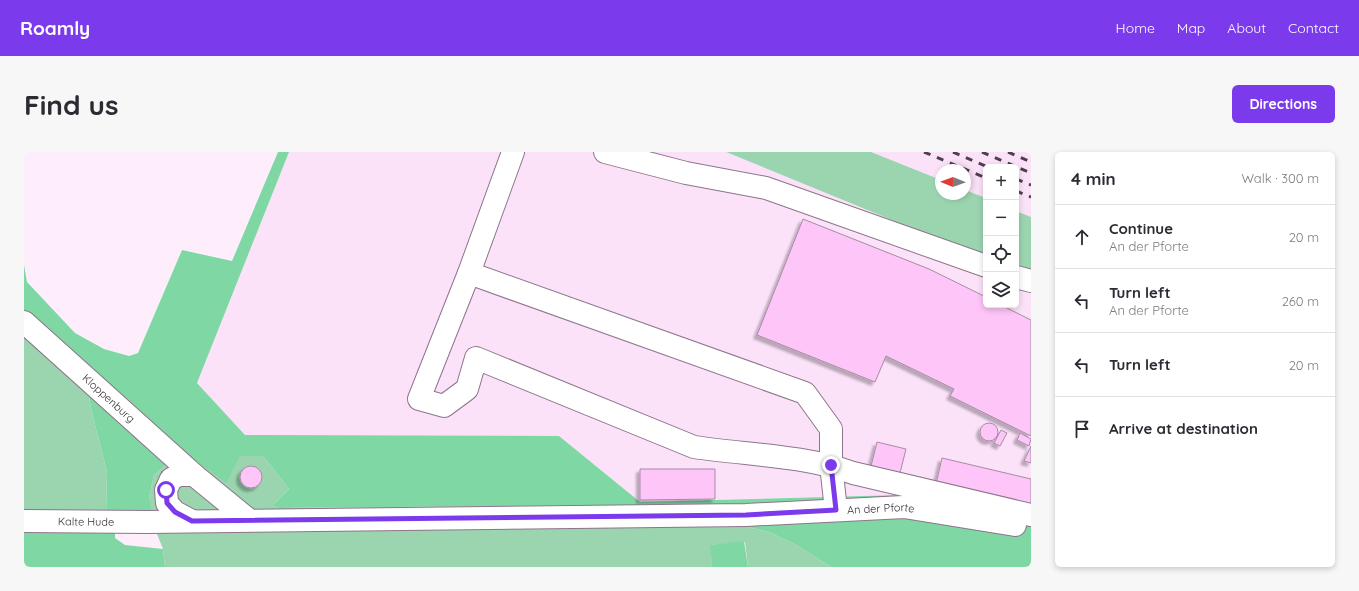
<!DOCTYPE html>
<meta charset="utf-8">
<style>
body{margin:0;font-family:Quicksand,sans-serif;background:#f7f7f7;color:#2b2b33}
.controls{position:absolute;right:12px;top:12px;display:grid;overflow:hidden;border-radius:6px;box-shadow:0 2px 6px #0003}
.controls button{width:36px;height:36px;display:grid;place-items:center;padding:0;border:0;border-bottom:1px solid #e1e1e2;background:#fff;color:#2b2b33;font:20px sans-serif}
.compass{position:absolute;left:911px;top:12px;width:36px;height:36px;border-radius:50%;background:#fff;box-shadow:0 2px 6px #0003;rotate:271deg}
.stop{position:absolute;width:12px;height:12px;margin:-9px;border:3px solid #7c3aed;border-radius:50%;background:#fff}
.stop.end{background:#7c3aed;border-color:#fff;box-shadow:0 1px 4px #0008}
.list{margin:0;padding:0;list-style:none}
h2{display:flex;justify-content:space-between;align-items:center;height:52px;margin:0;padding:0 16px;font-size:17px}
h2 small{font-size:13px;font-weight:400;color:#7c7c81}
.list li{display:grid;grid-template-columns:26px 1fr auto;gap:12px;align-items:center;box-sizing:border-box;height:64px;padding:0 16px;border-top:1px solid #e1e1e2}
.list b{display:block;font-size:15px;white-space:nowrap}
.list p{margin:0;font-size:13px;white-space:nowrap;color:#7c7c81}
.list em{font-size:13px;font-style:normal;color:#7c7c81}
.icon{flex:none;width:22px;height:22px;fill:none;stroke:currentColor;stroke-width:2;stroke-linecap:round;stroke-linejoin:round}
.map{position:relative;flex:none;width:1007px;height:415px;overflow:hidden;border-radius:6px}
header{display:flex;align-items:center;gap:24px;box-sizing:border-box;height:56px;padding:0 20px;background:#7c3aed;color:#fff}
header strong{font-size:19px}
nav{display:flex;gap:22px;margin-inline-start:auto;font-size:14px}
.intro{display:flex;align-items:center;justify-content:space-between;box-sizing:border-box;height:96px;padding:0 24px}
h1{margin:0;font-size:28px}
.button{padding:10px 18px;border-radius:6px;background:#7c3aed;color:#fff;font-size:14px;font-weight:700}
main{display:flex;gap:24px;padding:0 24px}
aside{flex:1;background:#fff;border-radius:6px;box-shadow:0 2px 6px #0003}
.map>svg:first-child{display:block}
.built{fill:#fce2f9}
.green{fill:#9bd5b0}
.forest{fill:#7fd8a3}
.building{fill:#fdc5f8;stroke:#a58ca2;filter:url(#shadow)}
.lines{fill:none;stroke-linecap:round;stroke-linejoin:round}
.minor-casing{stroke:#8d758a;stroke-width:24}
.minor{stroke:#fff;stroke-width:22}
.rail{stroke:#4d424c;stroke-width:3;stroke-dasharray:7 7;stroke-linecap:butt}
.route{stroke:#7c3aed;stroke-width:5}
.labels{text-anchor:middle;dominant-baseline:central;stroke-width:3;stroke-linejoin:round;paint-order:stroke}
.street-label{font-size:11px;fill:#372d36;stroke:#fff}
</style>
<header>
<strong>Roamly</strong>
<nav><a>Home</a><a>Map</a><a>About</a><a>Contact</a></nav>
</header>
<div class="intro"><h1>Find us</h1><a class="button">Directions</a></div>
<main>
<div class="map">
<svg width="1007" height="415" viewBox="0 0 1007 415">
<defs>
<filter id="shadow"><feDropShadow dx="-3.5" dy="3.5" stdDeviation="1" flood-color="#0004"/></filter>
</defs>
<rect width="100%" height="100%" fill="#feeefc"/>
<!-- built -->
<g class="built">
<polygon points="265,0 702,0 918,89 962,103 962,153 992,153 992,113 1007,118 1007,367 876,343 616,350 535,284 221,283 173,231"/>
<polygon points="847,0 1007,0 1007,65 992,59 992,15 962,15 962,46 941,38 941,18 917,18 917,28"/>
</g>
<!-- green -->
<g class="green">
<polygon points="702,0 847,0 917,28 917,42 941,42 941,38 962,46 962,103 914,87"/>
<polygon points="992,59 1007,65 1007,118 992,113"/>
<polygon points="0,160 59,214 68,261 83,320 82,363 125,346 130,323 159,299 216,304 239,304 265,337 250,352 255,356 719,352 720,374 745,380 774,394 807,415 724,415 721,390 687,393 688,415 141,415 139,397 131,377 0,378"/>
</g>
<!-- forest -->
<g class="forest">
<polygon points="254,0 265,0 173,231 221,283 535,284 616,350 876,343 1007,367 1007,415 807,415 774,394 745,380 720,374 718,352 255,356 249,353 265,337 239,304 216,304 202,331 159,299 130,323 125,346 128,363 82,363 83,320 68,261 59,214 0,160 0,113 3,130 51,181 80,197 105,204 114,201 158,98 208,109"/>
<polygon points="91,376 91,386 101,393 139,397 141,415 0,415 0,378"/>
<polygon points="720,389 724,415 688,415 686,393"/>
</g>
<!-- building -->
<g class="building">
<polygon points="779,67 905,117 962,145 962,153 977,153 1007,168 1007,284 926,244 930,237 862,204 851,230 733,183"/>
<circle cx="965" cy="280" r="9"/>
<polygon points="977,278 983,281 976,294 970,291"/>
<polygon points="996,281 1007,287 1005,294 993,288"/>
<polygon points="853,290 882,297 876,321 847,314"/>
<polygon points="1007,294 1007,311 1000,309"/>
<polygon points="918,306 1007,327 1007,355 912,332"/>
<circle cx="227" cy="325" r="11"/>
<polygon points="616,317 691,317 691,347 616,348"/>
</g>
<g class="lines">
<defs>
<g id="minor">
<polyline points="581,0 662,21 742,36 962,114"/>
<polyline points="445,121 489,0"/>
<polyline points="992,125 1007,129"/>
<path id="s1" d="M 0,170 L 170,323"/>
<path d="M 812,358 L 807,313 L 807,277 L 781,241 L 445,121 L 395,247 L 420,254 L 443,237 L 452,206 L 670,295 C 723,303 779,303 829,321 L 1007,363"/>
<path id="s2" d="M 0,369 L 123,370 L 722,363 L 880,355 L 991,373"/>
<polyline points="168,369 151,360 143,351 142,338 147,327 155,323 170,323 225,368"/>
</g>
</defs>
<!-- minor casing -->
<use href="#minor" class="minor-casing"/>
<!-- minor -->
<use href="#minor" class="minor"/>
<!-- rail -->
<g class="rail">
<polyline points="900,0 962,26"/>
<polyline points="929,0 964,15"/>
<polyline points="958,0 1007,21"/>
<polyline points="984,0 1007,10"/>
<polyline points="992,27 1007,33"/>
<polyline points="992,39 1007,45"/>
</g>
</g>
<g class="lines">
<!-- route -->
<polyline class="route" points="142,338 143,351 151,360 168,369 722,363 812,358 807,313"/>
</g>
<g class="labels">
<!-- street labels -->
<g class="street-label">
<text stroke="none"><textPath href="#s1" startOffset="114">Kloppenburg</textPath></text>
<text stroke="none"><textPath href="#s2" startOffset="857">An der Pforte</textPath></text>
<text stroke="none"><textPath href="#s2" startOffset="62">Kalte Hude</textPath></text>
</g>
</g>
</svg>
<div class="controls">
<button>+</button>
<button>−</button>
<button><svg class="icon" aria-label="locate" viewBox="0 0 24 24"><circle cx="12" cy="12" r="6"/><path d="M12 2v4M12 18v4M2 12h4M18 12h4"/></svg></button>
<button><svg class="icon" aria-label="layers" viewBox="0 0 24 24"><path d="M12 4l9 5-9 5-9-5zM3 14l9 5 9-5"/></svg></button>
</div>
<svg class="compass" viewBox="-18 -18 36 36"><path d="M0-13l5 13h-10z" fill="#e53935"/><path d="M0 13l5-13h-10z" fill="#7c7c81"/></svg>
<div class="stop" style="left:142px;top:338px"></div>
<div class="stop end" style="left:807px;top:313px"></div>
</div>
<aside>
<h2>4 min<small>Walk · 300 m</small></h2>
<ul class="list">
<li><svg class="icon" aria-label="ahead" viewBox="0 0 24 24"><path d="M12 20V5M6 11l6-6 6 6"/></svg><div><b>Continue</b><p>An der Pforte</p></div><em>20 m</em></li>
<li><svg class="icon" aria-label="left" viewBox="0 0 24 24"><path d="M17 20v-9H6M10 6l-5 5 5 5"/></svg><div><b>Turn left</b><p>An der Pforte</p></div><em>260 m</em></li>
<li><svg class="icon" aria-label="left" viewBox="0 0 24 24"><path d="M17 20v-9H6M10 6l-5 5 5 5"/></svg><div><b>Turn left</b></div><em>20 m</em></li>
<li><svg class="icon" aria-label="arrive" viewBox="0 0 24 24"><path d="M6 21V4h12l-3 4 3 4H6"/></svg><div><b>Arrive at destination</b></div></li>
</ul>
</aside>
</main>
